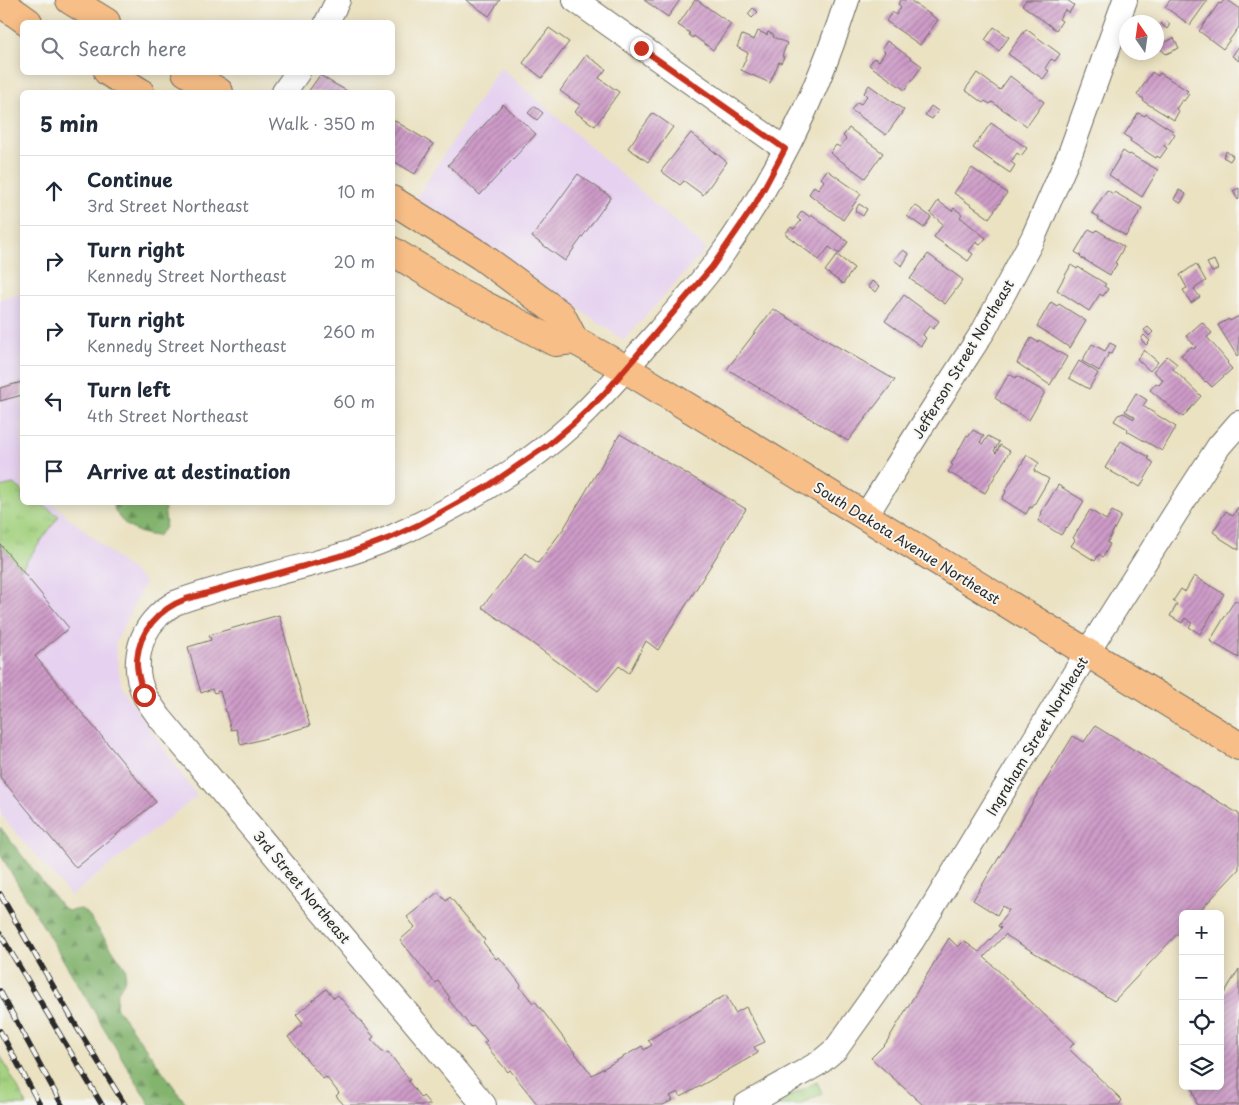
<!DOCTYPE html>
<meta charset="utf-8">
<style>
body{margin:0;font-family:"Playpen Sans",sans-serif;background:#f2f2f3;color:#1f2937}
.controls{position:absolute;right:15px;bottom:15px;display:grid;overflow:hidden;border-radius:8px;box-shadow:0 2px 12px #0003}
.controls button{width:45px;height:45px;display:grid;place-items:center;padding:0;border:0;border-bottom:1px solid #e0e1e3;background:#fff;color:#1f2937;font:25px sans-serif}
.compass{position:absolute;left:1119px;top:15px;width:45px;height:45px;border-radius:50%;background:#fff;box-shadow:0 2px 12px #0003;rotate:347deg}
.stop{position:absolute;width:15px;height:15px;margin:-11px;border:4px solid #c8321e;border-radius:50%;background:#fff}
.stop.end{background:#c8321e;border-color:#fff;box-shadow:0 1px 5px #0008}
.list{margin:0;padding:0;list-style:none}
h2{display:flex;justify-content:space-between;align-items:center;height:65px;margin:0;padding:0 20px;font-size:21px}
h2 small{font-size:16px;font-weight:400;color:#747a83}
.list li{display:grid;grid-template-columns:32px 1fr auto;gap:15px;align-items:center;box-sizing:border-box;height:70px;padding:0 20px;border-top:1px solid #e0e1e3}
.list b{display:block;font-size:19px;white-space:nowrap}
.list p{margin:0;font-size:16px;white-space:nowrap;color:#747a83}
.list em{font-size:16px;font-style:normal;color:#747a83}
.icon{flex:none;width:28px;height:28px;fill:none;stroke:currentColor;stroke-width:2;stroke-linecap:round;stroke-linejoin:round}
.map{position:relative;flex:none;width:1239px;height:1105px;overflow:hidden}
.search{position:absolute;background:#fff;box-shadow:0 2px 12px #0003;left:20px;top:20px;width:375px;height:55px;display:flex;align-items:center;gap:12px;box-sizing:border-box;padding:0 18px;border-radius:8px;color:#747a83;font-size:19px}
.panel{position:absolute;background:#fff;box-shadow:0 2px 12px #0003;left:20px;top:90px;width:375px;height:415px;border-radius:8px}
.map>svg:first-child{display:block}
.built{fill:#e6d2f0}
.grass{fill:url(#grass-tufts);stroke:#687e56}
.forest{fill:url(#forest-firs);stroke:#57704c}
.building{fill:url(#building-hatch)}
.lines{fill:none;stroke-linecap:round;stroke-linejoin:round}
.minor-casing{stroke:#6e6b60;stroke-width:26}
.major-casing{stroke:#6e6b60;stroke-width:30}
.minor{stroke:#fff;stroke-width:24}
.major{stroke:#f7be87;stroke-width:28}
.rail-casing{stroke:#2b2b2b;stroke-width:5.5}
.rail{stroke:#f6f6f2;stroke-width:4;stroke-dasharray:11;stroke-linecap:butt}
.route{stroke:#c8321e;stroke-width:6}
.labels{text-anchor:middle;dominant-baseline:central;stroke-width:4;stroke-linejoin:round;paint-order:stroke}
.street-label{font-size:14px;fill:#2b2b2b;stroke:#f6f6f2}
</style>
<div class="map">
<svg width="1239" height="1105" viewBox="0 0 1239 1105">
<defs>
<pattern id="grass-tufts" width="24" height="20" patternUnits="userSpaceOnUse" patternTransform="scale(1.25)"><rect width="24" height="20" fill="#a4d280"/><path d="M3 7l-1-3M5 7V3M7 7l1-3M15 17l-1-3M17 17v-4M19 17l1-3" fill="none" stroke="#8db46f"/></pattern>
<pattern id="forest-firs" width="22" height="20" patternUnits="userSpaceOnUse" patternTransform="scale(1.25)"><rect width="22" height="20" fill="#83b46e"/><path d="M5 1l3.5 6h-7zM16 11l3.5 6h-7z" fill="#6b935b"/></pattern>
<pattern id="building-hatch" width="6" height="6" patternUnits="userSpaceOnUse" patternTransform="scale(1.25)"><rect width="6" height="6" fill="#ce9bc8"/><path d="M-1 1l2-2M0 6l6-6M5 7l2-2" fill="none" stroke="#a77fa3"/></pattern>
</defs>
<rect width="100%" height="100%" fill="#f6f6f2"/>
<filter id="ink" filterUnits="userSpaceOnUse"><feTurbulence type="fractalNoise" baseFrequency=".02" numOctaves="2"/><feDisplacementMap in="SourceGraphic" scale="10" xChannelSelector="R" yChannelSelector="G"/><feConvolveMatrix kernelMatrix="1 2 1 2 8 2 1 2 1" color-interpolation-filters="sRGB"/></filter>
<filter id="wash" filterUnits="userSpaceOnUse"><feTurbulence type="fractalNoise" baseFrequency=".0096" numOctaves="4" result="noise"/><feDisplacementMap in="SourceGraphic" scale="20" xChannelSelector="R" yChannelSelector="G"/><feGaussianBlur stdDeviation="1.12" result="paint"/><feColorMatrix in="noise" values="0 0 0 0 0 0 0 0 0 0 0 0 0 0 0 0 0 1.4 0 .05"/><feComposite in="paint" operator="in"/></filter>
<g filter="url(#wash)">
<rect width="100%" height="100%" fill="#ebe2c2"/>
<!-- built -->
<g class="built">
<polygon points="500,67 706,249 624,340 416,198"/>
<polygon points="22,293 22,474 21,475 22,477 22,502 52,503 145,582 115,644 122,689 197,796 71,896 0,814 0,299"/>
</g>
<!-- grass -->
<g class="grass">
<polygon points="13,484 22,490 22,502 40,503 59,516 21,569 0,544 0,487"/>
<polygon points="0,1055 27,1105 2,1105 0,1101"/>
<polygon points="817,1082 822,1093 800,1105 766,1105 782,1096 790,1096"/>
</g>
<!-- forest -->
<g class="forest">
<path d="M 112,503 L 166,503 C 161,518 173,524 157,536 C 135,534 119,524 112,503 Z"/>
<polygon points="0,827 61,906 68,911 81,909 87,913 126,969 124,982 117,994 116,1007 187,1105 150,1105 0,854"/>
</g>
<g id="blocks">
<!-- building -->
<g class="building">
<polygon points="466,0 500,0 489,16"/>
<polygon points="644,0 680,0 668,17"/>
<polygon points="695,0 697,0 731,24 713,50 694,36 693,38 689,35 690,33 678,25"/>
<polygon points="901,0 910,0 938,20 920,45 886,21 892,12 896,15 901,7 898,4"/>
<polygon points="1026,0 1067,0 1074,5 1069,13 1065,10 1059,19 1062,21 1056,30 1022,5"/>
<polygon points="1170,0 1208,0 1190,25 1165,7"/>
<polygon points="1224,0 1228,0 1239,8 1239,27 1223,49 1199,31 1219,3 1221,4"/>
<polygon points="753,8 758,12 752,18 748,14"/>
<polygon points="1165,20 1170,24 1167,29 1161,24"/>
<polygon points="994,27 1009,37 999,51 985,40"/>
<polygon points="549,28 569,42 542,78 523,63"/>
<polygon points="1026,29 1060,54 1055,61 1051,59 1045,68 1049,71 1043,79 1008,54"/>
<polygon points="758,31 767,35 768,32 774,35 773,37 787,43 782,56 784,57 781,63 779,62 770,83 741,70 748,53 737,47 742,35 754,40"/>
<polygon points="1174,38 1179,48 1166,54 1157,46"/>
<polygon points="887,41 922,66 905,90 869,65 874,58 879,61 885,52 882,49"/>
<polygon points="1239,46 1239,61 1232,56"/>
<polygon points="586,55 606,69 599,78 619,92 595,126 575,112 580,105 560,91"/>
<polygon points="1152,72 1158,76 1160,73 1188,91 1186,93 1189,94 1184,101 1182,100 1176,109 1179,111 1174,120 1143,101 1144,99 1137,95"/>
<polygon points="977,73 1000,90 1010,76 1044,102 1027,126 992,102 990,104 985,101 983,103 965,90"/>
<polygon points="320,75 331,82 349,92 308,92"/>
<polygon points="869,85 904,110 886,135 851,110 857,102 861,104 867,96 864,93"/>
<polygon points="503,104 536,134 480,195 448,165"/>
<polygon points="534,106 543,113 537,120 528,113"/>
<polygon points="931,106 938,111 932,119 925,115"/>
<polygon points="653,113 673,127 648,162 628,148"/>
<polygon points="1138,113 1145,116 1146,114 1173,131 1172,132 1175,134 1168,145 1165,144 1164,146 1167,148 1160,158 1157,156 1156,158 1130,141 1131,139 1124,135"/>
<polygon points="392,119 433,144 415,174 392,160"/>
<polygon points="991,123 1027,148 1021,156 1017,153 1011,162 1015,165 1010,173 973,148"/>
<polygon points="849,128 883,153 865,178 830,153 836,145 840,147 846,139 843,136"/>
<polygon points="691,133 727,162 703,195 684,181 680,185 661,171"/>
<polygon points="1123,151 1129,155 1130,154 1158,170 1142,197 1109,175"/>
<polygon points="1226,151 1233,156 1230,161 1223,157"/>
<polygon points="972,168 1007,193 989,218 954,193"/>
<polygon points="827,170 861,194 843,220 809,194 814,186 818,189 824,181 821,178"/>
<polygon points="578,174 611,197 565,261 532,237"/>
<polygon points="1239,188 1239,199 1238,200 1233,191"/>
<polygon points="1107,190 1113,194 1114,192 1142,208 1126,236 1098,219 1099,217 1092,213"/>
<polygon points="1179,190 1186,194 1181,203 1174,199"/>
<polygon points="938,201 952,211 954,208 962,214 960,217 986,238 980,245 976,242 973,246 969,251 973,254 968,261 934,237 943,224 930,213"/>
<polygon points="859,204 867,209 863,216 855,211"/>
<polygon points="915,205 931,217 924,228 907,216"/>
<polygon points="802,211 810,217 811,215 848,242 839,254 829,247 819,260 785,234 791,227 794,229 801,221 797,218"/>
<polygon points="1089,229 1095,232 1097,230 1124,247 1115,263 1117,264 1110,275 1080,257 1081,256 1075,252"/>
<polygon points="903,250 909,254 902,266 894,260"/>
<polygon points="928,254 963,280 945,304 910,279"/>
<polygon points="837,255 854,268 843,284 825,271"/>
<polygon points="1214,260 1218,269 1212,272 1207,263"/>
<polygon points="1196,264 1206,281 1194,289 1200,297 1191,303 1183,290 1187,288 1180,275"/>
<polygon points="1071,265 1077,269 1078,267 1106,284 1104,286 1108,289 1103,296 1100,294 1089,311 1057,290"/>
<polygon points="872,281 880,286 876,292 868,287"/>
<polygon points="904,295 939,321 933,329 929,326 923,335 926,338 921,346 885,321"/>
<polygon points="1051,302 1057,306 1059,304 1086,321 1070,348 1037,326"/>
<polygon points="773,309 895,380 848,441 727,369"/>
<polygon points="1239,316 1239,354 1237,356 1218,325 1229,319 1230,321"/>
<polygon points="1202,322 1212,333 1207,337 1228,362 1227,363 1232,369 1212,387 1206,381 1205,382 1181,355 1191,347 1194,349 1196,347 1186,336"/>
<polygon points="1148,327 1153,332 1149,336 1144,330"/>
<polygon points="1144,335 1150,341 1146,345 1141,339"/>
<polygon points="1031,338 1038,342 1039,340 1067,357 1050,385 1017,363"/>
<polygon points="1110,343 1116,346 1111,354 1109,353 1099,371 1082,361 1092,344 1105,351"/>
<polygon points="1144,350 1158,362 1150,371 1137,359"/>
<polygon points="1167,356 1177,364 1173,369 1201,396 1183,417 1150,390 1156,383 1159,385 1163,380 1153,371"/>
<polygon points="1079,361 1098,373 1089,389 1069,378"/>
<polygon points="1009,374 1016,378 1017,376 1045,392 1029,420 1001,403 1001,402 995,398"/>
<polygon points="22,382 22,395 0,401 0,388"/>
<polygon points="1136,393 1147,400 1143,406 1176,427 1162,451 1127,431 1128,429 1114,421 1118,415 1124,413 1134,419 1135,417 1125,411"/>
<polygon points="973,430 984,436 980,442 983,444 988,436 999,442 994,451 996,453 1000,445 1010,451 985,493 948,472 953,465 951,464 967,435 969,436"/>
<polygon points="620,434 746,509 658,650 646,641 629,673 619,666 598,691 482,607 525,553 538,563 564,528"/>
<polygon points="1121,441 1149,457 1148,459 1154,463 1140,487 1134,483 1133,484 1105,468"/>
<polygon points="1027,455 1039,463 1034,471 1049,479 1032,508 1030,507 1026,514 1002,499 1006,492 1005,491"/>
<polygon points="1058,485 1084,501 1067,528 1066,527 1061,535 1038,521 1042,514 1041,513"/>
<polygon points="1238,507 1239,508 1239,550 1220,538 1220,537 1213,532 1226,511 1233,516"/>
<polygon points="1090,510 1106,520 1112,511 1121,516 1107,543 1110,544 1103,557 1099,554 1095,561 1071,546 1075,540 1073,538"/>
<polygon points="0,544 69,628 35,656 156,802 76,868 0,777 0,710 1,709 0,707"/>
<polygon points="1194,576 1224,594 1200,634 1189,627 1192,623 1188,620 1185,618 1182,623 1170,616 1177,604 1173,601 1181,589 1185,592"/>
<polygon points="1235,600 1239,603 1239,658 1210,641"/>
<polygon points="279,615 310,726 241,745 236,729 231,730 220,691 214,693 212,689 201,693 188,647 211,640 209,635"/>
<polygon points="1095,726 1239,814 1239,869 1197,914 1183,914 1183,928 1114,1001 1007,936 1006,934 984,957 1074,1043 1069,1049 1122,1100 1119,1105 923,1105 871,1058 886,1043 949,938 958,947 964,941 979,952 1001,928 998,926 1009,910 1002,906 997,915 973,900 1073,736 1084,742"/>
<polygon points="438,892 446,901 450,897 485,940 483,942 496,959 499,957 521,985 520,987 533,1003 535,1001 592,1075 642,1046 644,1050 652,1045 648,1040 726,995 735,1013 746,1007 765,1042 754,1047 758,1053 681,1097 678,1092 670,1096 673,1100 663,1105 538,1105 510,1070 508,1072 484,1043 487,1041 474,1026 471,1027 448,999 450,998 438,981 435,983 400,940 415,927 407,917"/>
<polygon points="1239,969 1239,1105 1197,1105 1192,1086 1220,1086 1220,1000"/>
<polygon points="326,989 334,998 338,995 374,1037 371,1039 385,1054 388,1052 410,1080 408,1081 421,1098 423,1096 431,1105 344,1105 336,1096 339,1093 326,1077 323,1079 288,1037 303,1024 296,1015"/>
</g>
</g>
</g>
<g filter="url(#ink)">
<use href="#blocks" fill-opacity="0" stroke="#6e6b60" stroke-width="1"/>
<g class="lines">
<defs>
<g id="minor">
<polyline points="575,0 785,149"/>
<polyline points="327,22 338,0"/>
<polyline points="284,92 298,72"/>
<polyline points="865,517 927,418 984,330 1033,238 1071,151 1125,0"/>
<path d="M 484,1105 L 160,718 C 155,711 149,703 145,696 C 132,670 137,637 157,617 C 162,611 169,607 175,603 C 245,577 321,567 390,538 C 455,509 524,469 576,421 C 606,393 632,361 660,330 C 679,307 700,284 718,260 C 775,181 818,92 847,0"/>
<polyline points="746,1105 819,1063 836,1049 876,993 912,941 1087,653 1182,503 1219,446 1239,423"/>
</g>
<g id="major">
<polyline points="70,0 106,22"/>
<polyline points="0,2 28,22"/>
<polyline points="108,72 140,92"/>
<polyline points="186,72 219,92"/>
<polyline points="392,200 481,256 561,315 574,340 626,369 1239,746"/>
<polyline points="392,251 459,292 555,342 574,340"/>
</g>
</defs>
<!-- minor casing -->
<use href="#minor" class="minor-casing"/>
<!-- major casing -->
<use href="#major" class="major-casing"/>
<!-- minor -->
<use href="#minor" class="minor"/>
<!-- major -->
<use href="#major" class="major"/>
<defs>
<g id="rail">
<polyline points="0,894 78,1029 125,1105"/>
<polyline points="0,934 102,1105"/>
<polyline points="0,991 62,1105"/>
<polyline points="0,1031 40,1105"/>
</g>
</defs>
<!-- rail casing -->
<use href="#rail" class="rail-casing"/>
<!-- rail -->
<use href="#rail" class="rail"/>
</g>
</g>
<g class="lines" filter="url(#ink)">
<!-- route -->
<path class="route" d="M 144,695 C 141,684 136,672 137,660 C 139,631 159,609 186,599 L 347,554 L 392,537 L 418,525 L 488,486 L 548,445 L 574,423 L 604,394 L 712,267 L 756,203 L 785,149 L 641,48"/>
</g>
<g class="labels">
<!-- street labels -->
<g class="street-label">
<text transform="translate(963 359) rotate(-59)">Jefferson Street Northeast</text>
<text transform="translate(907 543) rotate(32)">South Dakota Avenue Northeast</text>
<text transform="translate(1037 736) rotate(-59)">Ingraham Street Northeast</text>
<text transform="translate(302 887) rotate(50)">3rd Street Northeast</text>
</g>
</g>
</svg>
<div class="controls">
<button>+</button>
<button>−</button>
<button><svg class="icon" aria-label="locate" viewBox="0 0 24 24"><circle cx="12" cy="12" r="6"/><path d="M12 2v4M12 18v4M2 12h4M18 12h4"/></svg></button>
<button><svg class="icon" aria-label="layers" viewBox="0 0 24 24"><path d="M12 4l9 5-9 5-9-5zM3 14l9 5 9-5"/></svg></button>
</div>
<svg class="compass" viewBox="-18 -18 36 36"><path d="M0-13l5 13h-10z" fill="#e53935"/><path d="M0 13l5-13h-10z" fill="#747a83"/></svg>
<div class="stop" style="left:144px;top:695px"></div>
<div class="stop end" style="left:641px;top:48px"></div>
<div class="search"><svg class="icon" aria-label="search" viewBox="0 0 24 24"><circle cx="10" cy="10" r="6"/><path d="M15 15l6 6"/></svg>Search here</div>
<section class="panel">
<h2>5 min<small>Walk · 350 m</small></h2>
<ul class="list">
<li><svg class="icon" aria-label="ahead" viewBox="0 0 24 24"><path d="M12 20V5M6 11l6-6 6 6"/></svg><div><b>Continue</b><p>3rd Street Northeast</p></div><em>10 m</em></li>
<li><svg class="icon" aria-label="right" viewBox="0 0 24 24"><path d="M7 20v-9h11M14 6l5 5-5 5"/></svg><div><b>Turn right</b><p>Kennedy Street Northeast</p></div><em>20 m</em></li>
<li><svg class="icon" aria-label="right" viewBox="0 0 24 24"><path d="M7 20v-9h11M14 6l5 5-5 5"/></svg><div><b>Turn right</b><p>Kennedy Street Northeast</p></div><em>260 m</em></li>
<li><svg class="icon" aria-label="left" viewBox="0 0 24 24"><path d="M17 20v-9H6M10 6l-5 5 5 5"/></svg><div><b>Turn left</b><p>4th Street Northeast</p></div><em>60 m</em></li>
<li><svg class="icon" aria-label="arrive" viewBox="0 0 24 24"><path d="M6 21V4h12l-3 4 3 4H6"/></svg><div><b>Arrive at destination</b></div></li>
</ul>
</section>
</div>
